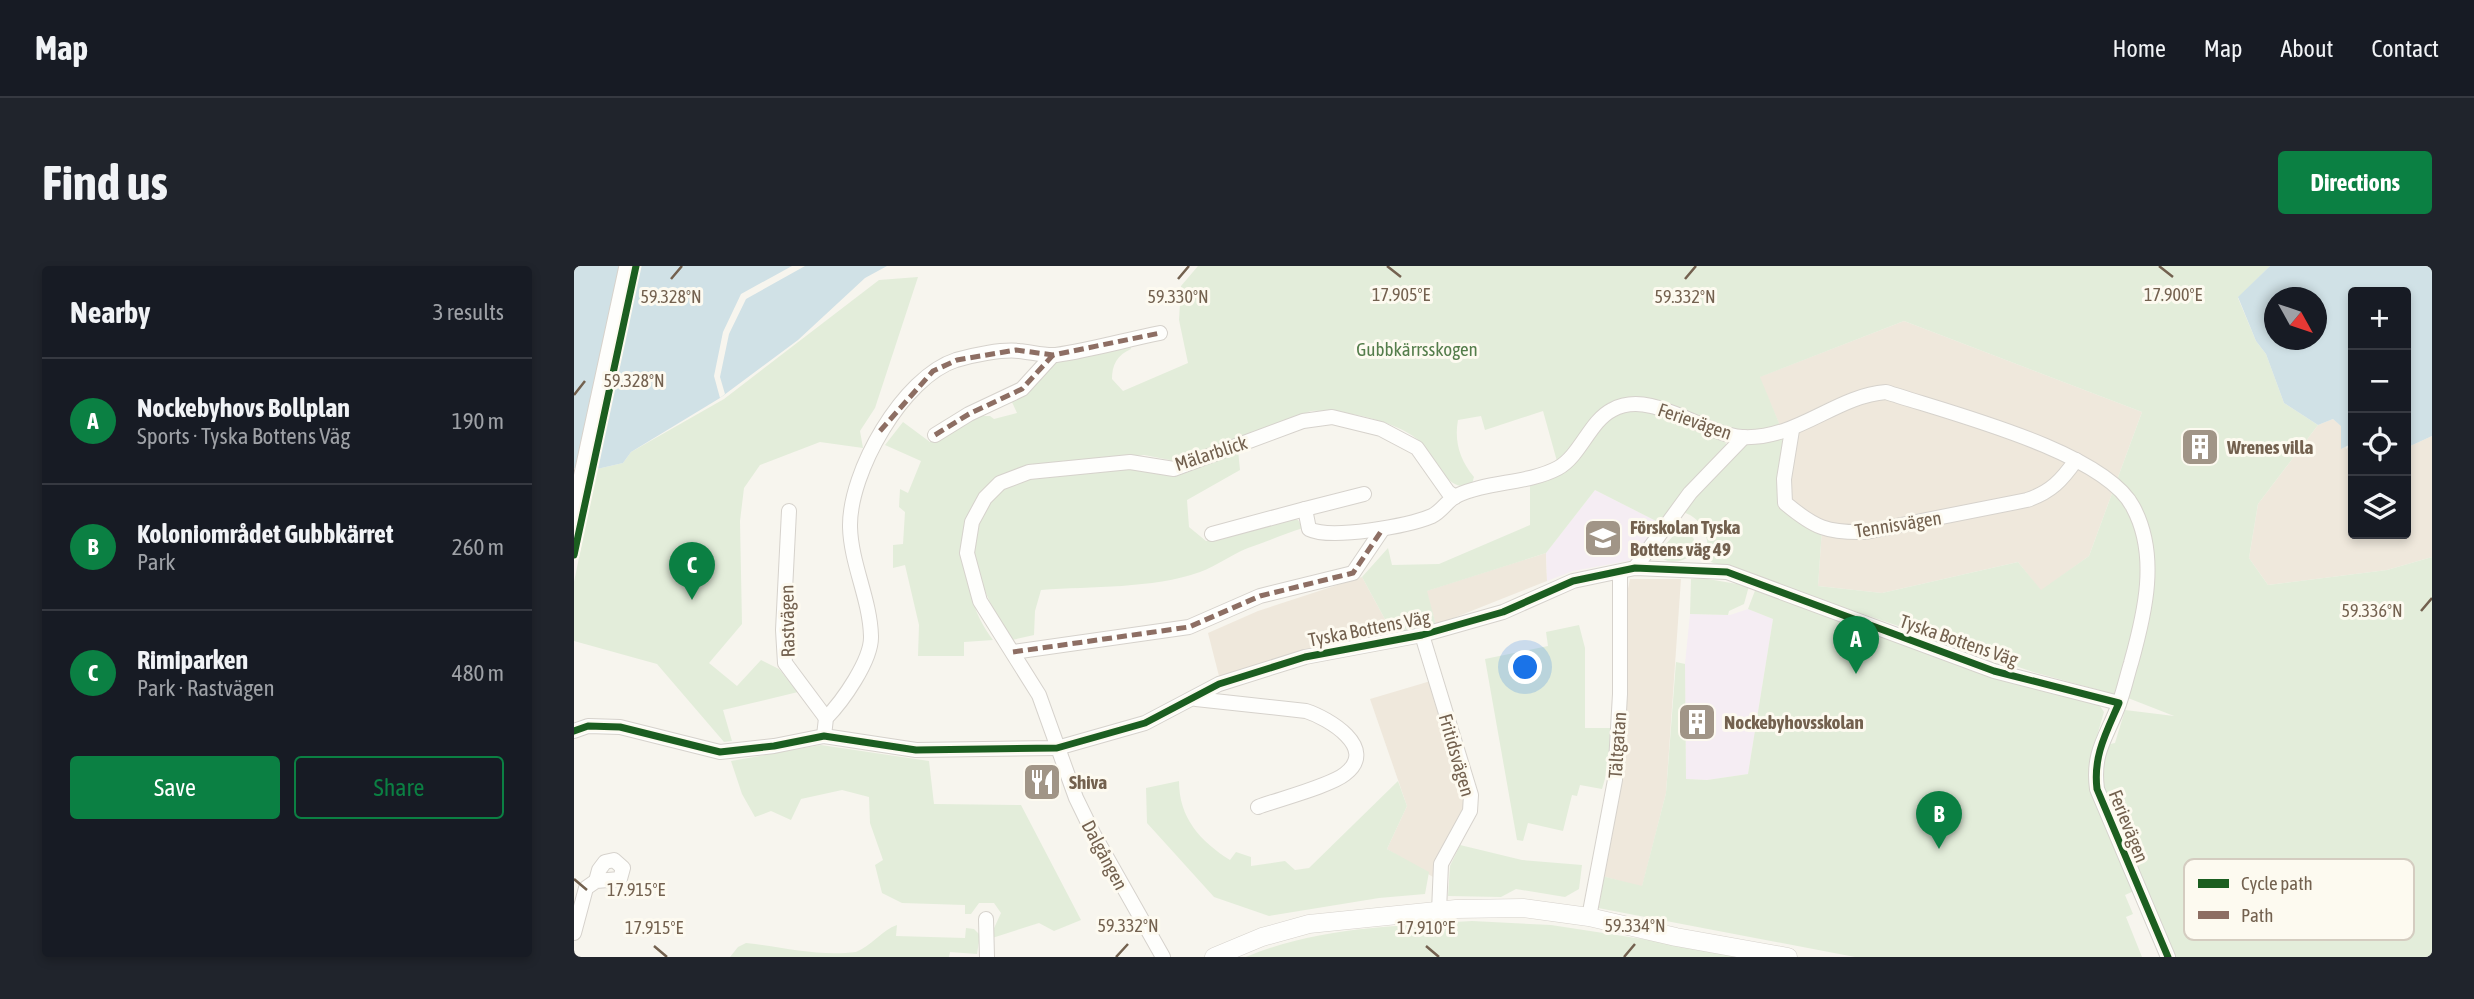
<!DOCTYPE html>
<meta charset="utf-8">
<style>
body{margin:0;font-family:"Asap Condensed",sans-serif;background:#20242c;color:#f1f3f6}
.controls{position:absolute;right:21px;top:21px;display:grid;overflow:hidden;border-radius:7px;box-shadow:0 4px 10px #0003}
.controls button{width:63px;height:63px;display:grid;place-items:center;padding:0;border:0;border-bottom:2px solid #363941;background:#171b24;color:#f1f3f6;font:35px sans-serif}
.compass{position:absolute;left:1690px;top:21px;width:63px;height:63px;border-radius:50%;background:#171b24;box-shadow:0 4px 10px #0003;rotate:130deg}
.you{position:absolute;left:952px;top:402px;width:24px;height:24px;margin:-18px;border:5px solid #fff;border-radius:50%;background:#1a73e8;box-shadow:0 0 0 10px #1a73e833}
.badge{display:grid;place-items:center;width:46px;height:46px;border-radius:50%;background:#0b8043;color:#fff;font-size:23px;font-weight:700}
.pin{position:absolute;translate:-50% -58px;filter:drop-shadow(0 2px 4px #0008)}
.pin::after{content:'';position:absolute;top:37px;width:24px;height:21px;background:inherit;clip-path:polygon(0 0,100% 0,50% 100%)}
.list{margin:0;padding:0;list-style:none}
h2{display:flex;justify-content:space-between;align-items:center;height:91px;margin:0;padding:0 28px;font-size:30px}
h2 small{font-size:23px;font-weight:400;color:#9ea1a6}
.list li{display:grid;grid-template-columns:46px 1fr auto;gap:21px;align-items:center;box-sizing:border-box;height:126px;padding:0 28px;border-top:2px solid #363941}
.list b{display:block;font-size:26px;white-space:nowrap}
.list p{margin:0;font-size:23px;white-space:nowrap;color:#9ea1a6}
.list em{font-size:23px;font-style:normal;color:#9ea1a6}
.actions{display:flex;gap:14px;padding:21px 28px}
.actions a{flex:1;padding:16px 0;border:2px solid #0b8043;border-radius:7px;text-align:center;font-size:24px;color:#0b8043}
.actions .main{background:#0b8043;color:#fff}
.icon{flex:none;width:38px;height:38px;fill:none;stroke:currentColor;stroke-width:2;stroke-linecap:round;stroke-linejoin:round}
.map{position:relative;flex:none;width:1858px;height:691px;overflow:hidden;border-radius:7px}
header{display:flex;align-items:center;gap:42px;box-sizing:border-box;height:98px;padding:0 35px;background:#171b24;border-bottom:2px solid #363941}
header strong{font-size:33px}
nav{display:flex;gap:38px;margin-inline-start:auto;font-size:24px}
.intro{display:flex;align-items:center;justify-content:space-between;box-sizing:border-box;height:168px;padding:0 42px}
h1{margin:0;font-size:49px}
.button{padding:18px 32px;border-radius:7px;background:#0b8043;color:#fff;font-size:24px;font-weight:700}
main{display:flex;gap:42px;padding:0 42px}
aside{flex:1;background:#171b24;border-radius:7px;box-shadow:0 4px 10px #0003}
.map>svg:first-child{display:block}
.residential{fill:#efe8dc}
.education{fill:#f5edf3}
.green{fill:#e3edda;fill-rule:evenodd}
.water{fill:#d0e1e6;fill-rule:evenodd}
.pier{fill:#f7f5ee}
.lines{fill:none;stroke-linecap:round;stroke-linejoin:round}
.minor-casing{stroke:#d6d2cc;stroke-width:16}
.tertiary-casing{stroke:#d6d2cc;stroke-width:19}
.secondary-casing{stroke:#d7d2cb;stroke-width:21}
.minor{stroke:#fefefc;stroke-width:14}
.tertiary{stroke:#fefefc;stroke-width:18}
.secondary{stroke:#fefefc;stroke-width:19}
.quiet{stroke:#8d6e63;stroke-width:5;stroke-dasharray:10 5;stroke-linecap:butt}
.cycleway-casing{stroke:#fdfaf0;stroke-width:11}
.cycleway{stroke:#1b5e20;stroke-width:7}
.ticks{fill:none;stroke:#73614f;stroke-width:2.5}
.labels{text-anchor:middle;dominant-baseline:central;stroke-width:6;stroke-linejoin:round;paint-order:stroke}
.park-label{font-size:19px;fill:#547d4b;stroke:#fdfaf0}
.street-label{font-size:19px;fill:#73614f;stroke:#fdfaf0}
.poi-label{font-size:19px;font-weight:bold;fill:#73614f;stroke:#fdfaf0;text-anchor:start}
.key{fill:#fdfaf0;stroke:#d4ccc0;stroke-width:2}
.key-label{font-size:19px;fill:#73614f}
.ticks-label{font-size:18px;text-anchor:middle;fill:#73614f;stroke:#fdfaf0;stroke-width:6;stroke-linejoin:round;paint-order:stroke}
</style>
<header>
<strong>Map</strong>
<nav><a>Home</a><a>Map</a><a>About</a><a>Contact</a></nav>
</header>
<div class="intro"><h1>Find us</h1><a class="button">Directions</a></div>
<main>
<aside>
<h2>Nearby<small>3 results</small></h2>
<ul class="list">
<li><span class="badge">A</span><div><b>Nockebyhovs Bollplan</b><p>Sports · Tyska Bottens Väg</p></div><em>190 m</em></li>
<li><span class="badge">B</span><div><b>Koloniområdet Gubbkärret</b><p>Park</p></div><em>260 m</em></li>
<li><span class="badge">C</span><div><b>Rimiparken</b><p>Park · Rastvägen</p></div><em>480 m</em></li>
</ul>
<div class="actions"><a class="main">Save</a><a>Share</a></div>
</aside>
<div class="map">
<svg width="1858" height="691" viewBox="0 0 1858 691">
<rect width="100%" height="100%" fill="#f7f5ee"/>
<!-- residential -->
<g class="residential">
<polygon points="1330,55 1568,146 1515,290 1467,325 1444,296 1308,327 1244,320 1248,263 1212,237 1207,162 1185,111"/>
<polygon points="1759,153 1768,160 1772,183 1779,177 1779,268 1832,268 1832,182 1858,170 1858,291 1813,304 1694,319 1675,292 1684,238 1744,159"/>
<polygon points="972,287 973,315 862,359 852,325"/>
<polygon points="788,311 819,368 646,414 634,367 684,345"/>
<polygon points="1056,313 1107,313 1092,527 1068,621 1028,610 1047,356"/>
<polygon points="860,414 897,529 864,614 813,583 833,540 796,433"/>
</g>
<!-- education -->
<g class="education">
<polygon points="1021,224 1086,257 1059,294 999,305 973,315 972,287"/>
<polygon points="1174,343 1199,353 1174,508 1133,514 1112,513 1111,398 1116,348 1156,349"/>
</g>
<!-- green -->
<g class="green">
<path d="M 624,0 L 1696,0 L 1664,32 L 1682,75 L 1692,88 L 1710,137 L 1744,159 L 1684,238 L 1675,292 L 1694,319 L 1813,304 L 1858,291 L 1858,691 L 1602,691 L 1528,526 L 1527,495 L 1531,479 L 1541,477 L 1551,444 L 1600,450 L 1554,432 L 1459,406 L 1134,295 C 1135,273 1132,254 1109,246 L 1121,228 L 1172,180 L 1172,165 L 1150,172 L 1153,181 L 1086,257 L 1021,224 L 972,287 L 853,325 L 862,359 L 819,368 L 788,311 L 814,282 L 818,299 L 865,298 L 956,259 L 956,219 L 986,206 L 969,145 L 911,164 L 907,150 L 884,154 C 880,176 886,194 900,211 L 898,218 C 872,230 859,186 843,173 C 819,154 767,143 737,145 L 601,195 L 570,189 L 501,195 L 411,225 C 399,282 380,322 419,374 L 390,376 L 390,390 L 344,390 L 345,359 L 331,299 L 319,302 L 319,279 L 329,278 L 331,246 L 325,241 L 326,223 L 334,227 L 347,195 L 311,179 L 329,156 L 356,176 L 399,150 L 416,150 L 420,153 L 443,147 L 437,134 L 479,97 L 556,80 L 557,83 C 543,89 538,99 538,113 L 549,125 L 614,97 L 605,54 L 607,20 ZM 1330,55 L 1568,146 L 1515,290 L 1467,324 L 1444,296 L 1308,327 L 1244,320 L 1248,263 L 1212,237 L 1215,160 L 1207,162 L 1186,111 Z"/>
<polygon points="344,11 301,142 286,165 289,182 246,176 186,199 170,222 166,255 168,358 135,397 163,420 187,394 205,403 224,426 149,444 158,475 150,476 83,398 0,375 0,316 23,203 49,197 57,186 150,133 305,14"/>
<path d="M 664,184 L 666,204 L 613,234 L 615,261 L 632,275 L 719,252 L 724,254 L 729,262 C 710,268 692,276 674,282 C 658,288 643,300 626,306 C 578,323 518,320 467,324 L 461,345 L 460,369 L 438,374 C 409,330 373,260 432,222 C 457,204 542,204 574,203 C 604,201 635,190 664,184 Z"/>
<path d="M 1109,260 L 1120,273 L 1116,290 C 1105,298 1092,298 1083,288 L 1100,269 L 1100,261 Z"/>
<polygon points="1128,312 1175,320 1170,338 1155,345 1154,349 1116,348 1117,313"/>
<polygon points="1182,322 1524,437 1530,446 1515,497 1518,525 1560,625 1551,629 1559,648 1552,651 1568,691 1281,691 1024,642 1028,610 1068,620 1092,527 1102,396 1111,398 1112,513 1133,514 1174,508 1199,353 1174,343"/>
<polygon points="1005,359 1011,382 1011,462 1036,462 1035,499 1028,523 1006,519 1003,530 998,529 989,565 954,557 949,575 943,574 911,393 974,380 972,366"/>
<polygon points="247,479 355,495 360,538 447,539 507,654 480,665 465,657 415,673 427,647 420,637 405,637 397,648 391,648 391,639 328,637 308,627 301,599 309,594 296,557 295,531 268,524 227,533 217,554 197,545 181,551 168,528 157,495"/>
<path d="M 605,515 C 605,552 626,575 656,594 L 662,586 L 677,591 L 677,600 L 711,595 L 721,604 L 735,602 L 824,515 L 833,540 L 813,583 L 855,606 L 851,628 L 805,632 L 695,650 L 640,631 L 573,557 L 572,522 Z"/>
<polygon points="886,579 948,594 1008,599 1005,623 991,631 942,623 927,631 874,630 876,600"/>
<path d="M 898,655 L 977,659 L 1186,691 L 672,691 C 743,661 822,660 898,655 Z"/>
<path d="M 323,659 L 322,670 L 391,672 L 392,662 L 400,663 L 406,669 L 403,688 L 376,686 L 375,691 L 156,691 L 164,681 L 172,677 C 209,681 245,691 282,686 C 297,680 308,664 323,659 Z"/>
</g>
<!-- water -->
<g class="water">
<polygon points="0,0 313,0 291,12 224,74 146,132 57,186 49,197 23,203 0,202"/>
<path d="M 1696,0 L 1858,0 L 1858,170 L 1832,182 L 1832,26 L 1779,26 L 1779,177 L 1767,183 L 1767,160 L 1759,153 L 1744,159 L 1710,137 L 1692,88 L 1682,75 L 1664,31 ZM 1700,32 L 1742,32 L 1742,74 L 1700,74 Z"/>
</g>
<!-- pier -->
<polygon class="pier" points="218,0 231,0 172,33 155,68 146,111 151,128 146,132 140,110 149,66 167,28"/>
<g class="lines">
<defs>
<g id="minor">
<path d="M 1218,164 L 1210,213 L 1211,237 C 1241,262 1253,267 1292,266 L 1453,234 C 1477,226 1488,214 1502,194"/>
<polyline points="361,169 395,148 448,123 479,89"/>
<path d="M 790,228 L 731,243 L 735,263 C 757,274 834,260 858,250 C 868,245 873,235 882,230 C 913,215 954,218 984,202 C 1006,190 1016,155 1038,144 C 1077,122 1127,168 1168,171 C 1223,174 1261,130 1312,126 C 1372,146 1530,185 1559,241 C 1585,289 1571,347 1557,397 C 1553,410 1550,424 1545,438 C 1533,471 1518,485 1523,523 L 1594,691"/>
<polyline points="215,245 209,364 211,397 252,452"/>
<polyline points="638,268 731,243"/>
<polyline points="1061,302 1116,227 1170,171"/>
<polyline points="848,369 897,529 896,545 867,598 865,645"/>
<polyline points="439,386 615,361 686,330 779,307 808,264"/>
<path d="M 622,433 L 732,445 C 754,452 805,482 771,508 C 756,520 705,533 684,541"/>
<polyline points="0,465 14,460 46,461 146,486 200,480 250,470 342,484 483,482 571,457 645,418 731,391 848,369 929,346 999,315 1061,302 1153,306 1420,405 1545,437"/>
<path d="M 250,470 L 252,452 C 268,436 298,394 297,370 C 296,333 277,298 276,261 C 275,206 329,111 382,94 C 399,89 428,83 445,85 C 457,86 470,90 482,89 C 517,84 551,74 586,67"/>
<polyline points="1015,651 1041,514 1046,428 1046,306"/>
<polyline points="412,653 413,691"/>
<polyline points="0,667 12,622 22,615 46,613 49,602 40,594 31,596 25,604 22,615"/>
<polyline points="589,691 520,569 502,532 465,429 406,335 393,287 398,256 411,232 426,217 455,206 556,196 600,203 729,155 758,151 807,163 843,182 874,226 881,231"/>
</g>
<polyline id="tertiary" points="640,691 688,671 735,658 882,643 949,642 1015,651 1102,671 1214,691"/>
<polyline id="secondary" points="0,254 55,0"/>
</defs>
<!-- minor casing -->
<use href="#minor" class="minor-casing"/>
<!-- tertiary casing -->
<use href="#tertiary" class="tertiary-casing"/>
<!-- secondary casing -->
<use href="#secondary" class="secondary-casing"/>
<!-- minor -->
<use href="#minor" class="minor"/>
<!-- tertiary -->
<use href="#tertiary" class="tertiary"/>
<!-- secondary -->
<use href="#secondary" class="secondary"/>
<!-- quiet -->
<g class="quiet">
<polyline points="306,165 359,105 383,94 442,84 479,89 586,67"/>
<polyline points="361,169 395,148 448,123 479,89"/>
<polyline points="439,386 615,361 686,330 779,307 808,264"/>
</g>
<defs>
<g id="cycleway">
<polyline points="0,289 62,0"/>
<path d="M 0,465 L 14,460 L 46,461 L 146,486 L 200,480 L 250,470 L 342,484 L 483,482 L 571,457 L 645,418 L 731,391 L 848,369 L 929,346 L 999,315 L 1061,302 L 1153,306 L 1420,405 L 1545,437 C 1532,467 1519,490 1523,523 L 1594,691"/>
</g>
</defs>
<!-- cycleway casing -->
<use href="#cycleway" class="cycleway-casing"/>
<!-- cycleway -->
<use href="#cycleway" class="cycleway"/>
</g>
<!-- ticks -->
<path class="ticks" d="M 813,0 L 827,11M 1585,0 L 1599,11M 97,13 L 108,0M 604,13 L 615,0M 1111,13 L 1122,0M 0,129 L 11,115M 1847,345 L 1858,332M 0,613 L 13,624M 80,680 L 93,691M 852,680 L 865,691M 542,691 L 554,678M 1050,691 L 1061,678"/>
<!-- icons -->
<defs>
<symbol id="building-square" viewBox="-11 -11 22 22"><rect x="-9" y="-9" width="18" height="18" rx="4" fill="#a19587" stroke="#fdfaf0"/><path d="M-4-6H4V6H1V3H-1V6H-4ZM-2.5-4.3h1.7v1.8h-1.7ZM.8-4.3h1.7v1.8H.8ZM-2.5-1h1.7V.8h-1.7ZM.8-1h1.7V.8H.8Z" fill="#fff"/></symbol>
<symbol id="school-square" viewBox="-11 -11 22 22"><rect x="-9" y="-9" width="18" height="18" rx="4" fill="#a19587" stroke="#fdfaf0"/><path d="M0-5L7-2L0 1L-7-2ZM-4 1L0 2.5L4 1V4Q0 6-4 4Z" fill="#fff"/></symbol>
<symbol id="restaurant-square" viewBox="-11 -11 22 22"><rect x="-9" y="-9" width="18" height="18" rx="4" fill="#a19587" stroke="#fdfaf0"/><path d="M-5-6h1v4h1v-4h1v4h1v-4h1v5L-1.5 .5V6h-2V.5L-5-1ZM5-6V6H3V1.5H1.5Q1.5-4 5-6Z" fill="#fff"/></symbol>
</defs>
<g fill-rule="evenodd">
<use href="#building-square" x="1604" y="159" width="44" height="44"/>
<use href="#school-square" x="1007" y="250" width="44" height="44"/>
<use href="#building-square" x="1101" y="434" width="44" height="44"/>
<use href="#restaurant-square" x="446" y="494" width="44" height="44"/>
</g>
<g class="labels">
<!-- park labels -->
<g class="park-label">
<text x="843" y="83">Gubbkärrsskogen</text>
</g>
<!-- street labels -->
<g class="street-label">
<text transform="translate(1121 155) rotate(19)">Ferievägen</text>
<text transform="translate(637 187) rotate(-18)">Mälarblick</text>
<text transform="translate(1324 258) rotate(-9)">Tennisvägen</text>
<text transform="translate(213 355) rotate(-91)">Rastvägen</text>
<text transform="translate(795 362) rotate(-11)">Tyska Bottens Väg</text>
<text transform="translate(1385 374) rotate(19)">Tyska Bottens Väg</text>
<text transform="translate(1043 479) rotate(-86)">Tältgatan</text>
<text transform="translate(883 489) rotate(74)">Fritidsvägen</text>
<text transform="translate(1555 560) rotate(68)">Ferievägen</text>
<text transform="translate(531 589) rotate(62)">Dalgången</text>
</g>
<!-- poi labels -->
<g class="poi-label">
<text x="1653" y="181">Wrenes villa</text>
<text x="1056" y="261">Förskolan Tyska<tspan x="1056" dy="22">Bottens väg 49</tspan></text>
<text x="1150" y="456">Nockebyhovsskolan</text>
<text x="495" y="516">Shiva</text>
</g>
</g>
<!-- legend -->
<rect x="1610" y="593" width="230" height="81" rx="10" class="key"/>
<rect x="1624" y="613" width="31" height="9" fill="#1b5e20"/>
<rect x="1624" y="645" width="31" height="8" fill="#8d6e63"/>
<g class="key-label">
<text x="1667" y="624">Cycle path</text>
<text x="1667" y="656">Path</text>
</g>
<g class="ticks-label">
<text x="827" y="35">17.905°E</text>
<text x="1599" y="35">17.900°E</text>
<text x="97" y="37">59.328°N</text>
<text x="604" y="37">59.330°N</text>
<text x="1111" y="37">59.332°N</text>
<text x="60" y="121">59.328°N</text>
<text x="1798" y="351">59.336°N</text>
<text x="62" y="630">17.915°E</text>
<text x="554" y="666">59.332°N</text>
<text x="1061" y="666">59.334°N</text>
<text x="80" y="668">17.915°E</text>
<text x="852" y="668">17.910°E</text>
</g>
</svg>
<div class="controls">
<button>+</button>
<button>−</button>
<button><svg class="icon" aria-label="locate" viewBox="0 0 24 24"><circle cx="12" cy="12" r="6"/><path d="M12 2v4M12 18v4M2 12h4M18 12h4"/></svg></button>
<button><svg class="icon" aria-label="layers" viewBox="0 0 24 24"><path d="M12 4l9 5-9 5-9-5zM3 14l9 5 9-5"/></svg></button>
</div>
<svg class="compass" viewBox="-18 -18 36 36"><path d="M0-13l5 13h-10z" fill="#e53935"/><path d="M0 13l5-13h-10z" fill="#9ea1a6"/></svg>
<div class="you"></div>
<div class="pin badge" style="left:1282px;top:408px">A</div>
<div class="pin badge" style="left:1365px;top:583px">B</div>
<div class="pin badge" style="left:118px;top:334px">C</div>
</div>
</main>
